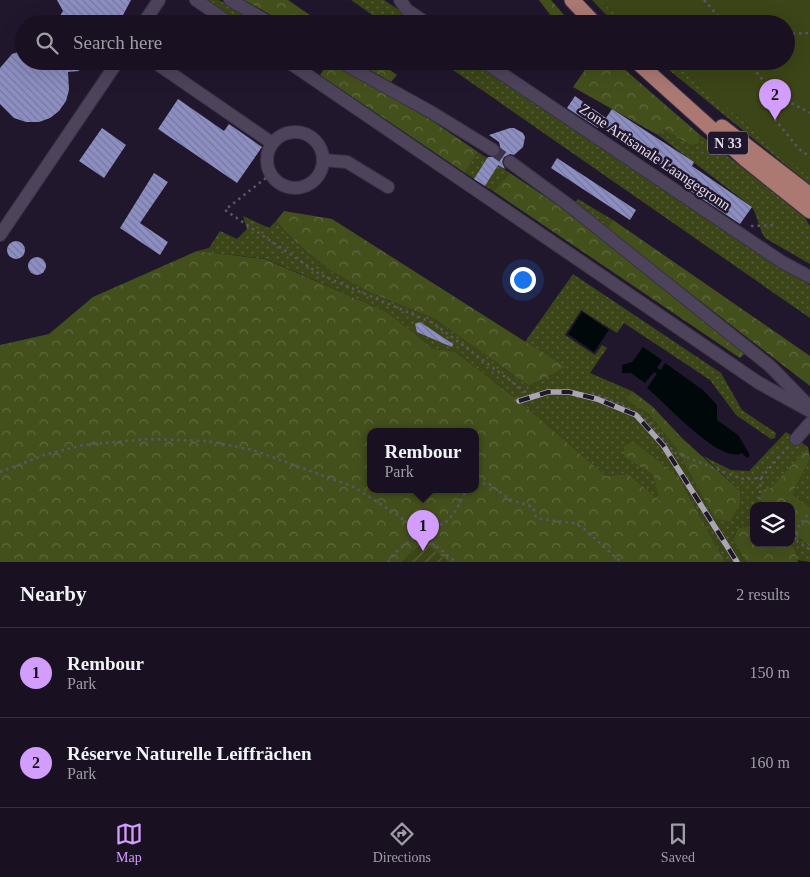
<!DOCTYPE html>
<meta charset="utf-8">
<style>
body{margin:0;font-family:Georgia,serif;background:#261f2f;color:#f1f3f6}
.controls{position:absolute;right:15px;bottom:15px;display:grid;overflow:hidden;border-radius:10px;box-shadow:0 5px 20px #0002}
.controls button{width:45px;height:45px;display:grid;place-items:center;padding:0;border:0;border-bottom:1px solid #373140;background:#191122;color:#f1f3f6;font:25px sans-serif}
.you{position:absolute;left:522px;top:279px;width:18px;height:18px;margin:-12px;border:4px solid #fff;border-radius:50%;background:#1a73e8;box-shadow:0 0 0 8px #1a73e833}
.badge{display:grid;place-items:center;width:32px;height:32px;border-radius:50%;background:#d29dfd;color:#111;font-size:16px;font-weight:700}
.pin{position:absolute;translate:-50% -41px;filter:drop-shadow(0 1px 2px #0008)}
.pin::after{content:'';position:absolute;top:26px;width:18px;height:15px;background:inherit;clip-path:polygon(0 0,100% 0,50% 100%)}
.popup{position:absolute;left:367px;top:428px;width:112px;height:65px;box-sizing:border-box;display:grid;place-content:center;border-radius:10px;background:#191122;filter:drop-shadow(0 1px 4px #0005);font-size:16px;white-space:nowrap;color:#9f9da5}
.popup b{font-size:19px;color:#f1f3f6}
.popup::after{content:'';position:absolute;left:50%;top:100%;margin-left:-10px;border:10px solid transparent;border-top-color:#191122}
.list{margin:0;padding:0;list-style:none}
h2{display:flex;justify-content:space-between;align-items:center;height:65px;margin:0;padding:0 20px;font-size:21px}
h2 small{font-size:16px;font-weight:400;color:#9f9da5}
.list li{display:grid;grid-template-columns:32px 1fr auto;gap:15px;align-items:center;box-sizing:border-box;height:90px;padding:0 20px;border-top:1px solid #373140}
.list b{display:block;font-size:19px;white-space:nowrap}
.list p{margin:0;font-size:16px;white-space:nowrap;color:#9f9da5}
.list em{font-size:16px;font-style:normal;color:#9f9da5}
.icon{flex:none;width:28px;height:28px;fill:none;stroke:currentColor;stroke-width:2;stroke-linecap:round;stroke-linejoin:round}
.map{position:relative;flex:none;width:810px;height:562px;overflow:hidden}
.search{position:absolute;background:#191122;box-shadow:0 5px 20px #0002;left:15px;right:15px;top:15px;height:55px;display:flex;align-items:center;gap:12px;box-sizing:border-box;padding:0 18px;border-radius:28px;color:#9f9da5;font-size:19px}
.sheet{height:245px;background:#191122}
nav{display:flex;justify-content:space-around;align-items:center;box-sizing:border-box;height:70px;border-top:1px solid #373140;background:#191122;font-size:14px;color:#9f9da5}
nav a{display:grid;justify-items:center;gap:2px}
nav .on{color:#d29dfd}
.map>svg:first-child{display:block}
.grass{fill:url(#grass-dots)}
.forest{fill:url(#forest-crowns);fill-rule:evenodd}
.park{fill:#3b4517}
.garden{fill:url(#garden-furrows)}
.water{fill:#00080a}
.building{fill:url(#building-back-hatch)}
.lines{fill:none;stroke-linecap:round;stroke-linejoin:round}
.minor-tunnel{stroke:#3e3449;stroke-width:12;stroke-dasharray:12 6;stroke-linecap:butt}
.minor-casing{stroke:#3a3243;stroke-width:14}
.major-casing{stroke:#3a3243;stroke-width:17}
.path{stroke:#5c5467;stroke-width:2.5;stroke-dasharray:2.5 4;stroke-linecap:butt}
.minor{stroke:#4d435b;stroke-width:12}
.major{stroke:#ab7872;stroke-width:15}
.rail-casing{stroke:#aba4b5;stroke-width:5.5}
.rail{stroke:#21172d;stroke-width:4;stroke-dasharray:11;stroke-linecap:butt}
.labels{text-anchor:middle;dominant-baseline:central;stroke-width:5;stroke-linejoin:round;paint-order:stroke}
.shield{fill:#21172d;stroke:#a7a0b1;stroke-width:1}
.shield-label{font-size:14px;font-weight:bold;fill:#e0dae9}
.street-label{font-size:15px;fill:#e0dae9;stroke:#21172d}
</style>
<div class="map">
<svg width="810" height="562" viewBox="0 0 810 562">
<defs>
<pattern id="grass-dots" width="8" height="8" patternUnits="userSpaceOnUse" patternTransform="scale(1.25)"><rect width="8" height="8" fill="#3b4517"/><path d="M2 2h.1M6 6h.1" fill="none" stroke="#575f39" stroke-width="1.8" stroke-linecap="round"/></pattern>
<pattern id="forest-crowns" width="20" height="18" patternUnits="userSpaceOnUse" patternTransform="scale(1.25)"><rect width="20" height="18" fill="#44501c"/><path d="M2 6a3 3 0 1 1 6 0M12 15a3 3 0 1 1 6 0" fill="none" stroke="#5f693d"/></pattern>
<pattern id="garden-furrows" width="10" height="10" patternUnits="userSpaceOnUse" patternTransform="scale(1.25)"><rect width="10" height="10" fill="#3b4517"/><path d="M-1 1l2-2M0 10L10 0M9 11l2-2" fill="none" stroke="#575f39"/></pattern>
<pattern id="building-back-hatch" width="6" height="6" patternUnits="userSpaceOnUse" patternTransform="scale(1.25)"><rect width="6" height="6" fill="#8d8fc3"/><path d="M-1 5l2 2M0 0l6 6M5-1l2 2" fill="none" stroke="#77789e"/></pattern>
</defs>
<rect width="100%" height="100%" fill="#21172d"/>
<!-- grass -->
<g class="grass">
<polygon points="206,0 219,0 261,24 242,24"/>
<polygon points="351,0 384,0 420,24 385,24"/>
<polygon points="592,0 605,0 632,24 615,24"/>
<polygon points="440,61 475,61 779,267 810,285 810,318"/>
<polygon points="658,61 672,61 732,95 810,159 810,185"/>
<path d="M 664,129 L 699,143 L 699,134 L 803,214 L 810,226 L 810,264 L 765,238 C 759,229 758,217 752,207 L 658,135 Z"/>
<polygon points="478,152 510,173 493,191 465,173"/>
<polygon points="578,199 613,220 607,229 574,203"/>
<polygon points="243,216 269,228 276,221 297,243 331,271 369,292 435,319 529,386 564,367 525,342 573,274 721,373 742,410 776,433 775,438 771,439 736,415 710,380 624,323 617,333 581,310 565,335 595,355 602,345 607,348 590,373 632,391 626,400 649,414 675,447 715,519 740,491 703,456 731,470 749,471 786,432 808,447 771,489 761,504 762,506 754,506 754,525 738,528 733,540 746,562 725,562 679,478 624,457 653,475 661,502 628,474 606,476 519,401 454,351 434,349 387,312 266,259 197,251 209,248 220,231 237,239 247,229"/>
<polygon points="810,459 810,507 792,494"/>
<polygon points="791,532 810,546 810,562 796,560 794,547 789,543 791,543"/>
</g>
<!-- forest -->
<g class="forest">
<polygon points="244,0 288,0 323,24 287,24"/>
<polygon points="539,0 551,0 572,24 557,24"/>
<polygon points="354,61 377,61 397,75 391,82"/>
<polygon points="591,61 615,61 699,134 699,143 691,145 664,129 658,135 573,87"/>
<polygon points="329,62 431,120 478,152 465,173 320,75"/>
<polygon points="510,173 565,210 745,353 740,358 493,191"/>
<polygon points="284,211 332,219 565,367 529,386 435,319 369,292 331,271 297,243 276,221"/>
<polygon points="613,220 810,356 810,386 607,229"/>
<path d="M 197,251 L 265,259 L 387,312 L 434,349 L 454,351 L 519,401 L 606,476 L 628,474 L 660,501 L 653,475 L 624,457 L 624,446 L 634,442 L 679,478 L 725,562 L 448,562 L 421,540 L 403,562 L 0,562 L 0,345 L 49,334 L 93,297 ZM 370,432 L 476,432 L 476,490 L 370,490 Z"/>
<polygon points="632,391 652,406 682,438 740,491 740,504 730,521 715,519 675,447 649,414 626,400"/>
<polygon points="808,447 810,459 792,494 810,507 810,546 791,532 791,506 761,504 761,490 771,488"/>
<polygon points="754,525 754,543 789,543 794,547 798,562 746,562 733,540 738,528"/>
</g>
<!-- park -->
<polygon class="park" points="599,0 810,0 810,178 672,61 786,61 786,24 627,24"/>
<!-- garden -->
<polygon class="garden" points="421,540 448,562 403,562"/>
<!-- water -->
<g class="water">
<polygon points="582,312 609,330 594,352 568,334"/>
<path d="M 643,347 L 662,360 L 657,368 L 661,370 L 665,363 L 703,390 L 717,405 L 717,420 L 738,435 L 750,455 L 747,458 L 742,453 C 720,465 664,401 647,388 L 657,374 L 654,372 L 645,383 L 631,373 L 622,373 L 622,365 L 632,362 Z"/>
</g>
<!-- building -->
<g class="building">
<polygon points="57,0 131,0 122,17 114,24 55,24 63,11"/>
<polygon points="24,50 24,61 82,61 79,71 68,72 69,90 66,101 59,111 50,118 39,122 26,122 14,118 0,104 0,68 12,54"/>
<polygon points="575,96 606,118 612,109 694,162 692,166 752,207 740,224 686,188 688,185 632,147 599,126 598,128 567,108"/>
<polygon points="178,99 224,131 229,124 262,147 237,183 158,129"/>
<polygon points="102,128 126,145 104,178 79,161"/>
<polygon points="510,128 514,128 523,133 525,137 523,147 514,155 510,154 504,157 502,162 505,169 498,165 485,186 474,179 488,157 496,157 501,151 499,142 489,135"/>
<polygon points="557,158 636,210 630,220 551,168"/>
<polygon points="154,173 168,182 140,223 168,242 160,255 120,228"/>
<circle cx="16" cy="250" r="9"/>
<circle cx="37" cy="266" r="9"/>
<polygon points="420,322 453,344 452,347 417,332 415,324"/>
</g>
<g class="lines">
<!-- minor-tunnel -->
<polyline class="minor-tunnel" points="493,150 510,162"/>
<defs>
<g id="minor">
<polyline points="196,0 231,24"/>
<polyline points="230,0 272,24"/>
<polyline points="400,0 407,10 428,24"/>
<polyline points="143,24 159,0"/>
<polyline points="153,61 272,143"/>
<polyline points="287,61 759,383 810,411"/>
<polyline points="339,61 431,112 493,150"/>
<polyline points="483,61 782,262 810,277"/>
<circle cx="295" cy="160" r="28"/>
<polyline points="323,160 347,162 388,187"/>
<polyline points="510,162 570,206 770,366 808,405"/>
<polyline points="0,235 118,61"/>
<polyline points="796,439 810,423"/>
</g>
<g id="major">
<polyline points="572,0 595,24"/>
<polyline points="636,61 745,159 810,211"/>
<polyline points="722,127 810,195"/>
</g>
</defs>
<!-- minor casing -->
<use href="#minor" class="minor-casing"/>
<!-- major casing -->
<use href="#major" class="major-casing"/>
<!-- path -->
<g class="path">
<polyline points="704,0 725,24"/>
<polyline points="786,34 810,33"/>
<polyline points="750,61 759,76 780,97 773,110 773,117 799,149 810,157"/>
<polyline points="780,97 810,113"/>
<polyline points="271,174 225,210 321,275 433,323 531,396"/>
<polyline points="751,226 777,225"/>
<path d="M 592,393 C 615,402 637,409 653,427 C 661,436 667,445 676,453 L 729,474 L 744,479 L 761,478 L 788,447"/>
<polyline points="0,472 44,455 83,445 148,439 207,441 253,450 354,487 396,514 456,562"/>
<polyline points="476,483 489,484 511,500 533,507 536,517 540,519 573,523 583,528 621,562"/>
<polyline points="759,506 761,478"/>
<polyline points="791,537 810,550"/>
<polyline points="795,540 799,525 810,512"/>
<path d="M 388,562 C 392,553 423,530 433,526 C 436,525 442,525 445,523 C 455,515 461,501 466,490"/>
</g>
<!-- minor -->
<use href="#minor" class="minor"/>
<!-- major -->
<use href="#major" class="major"/>
<defs>
<polyline id="rail" points="519,401 548,392 569,392 597,399 636,415 663,445 737,562"/>
</defs>
<!-- rail casing -->
<use href="#rail" class="rail-casing"/>
<!-- rail -->
<use href="#rail" class="rail"/>
</g>
<g class="labels">
<!-- shield labels -->
<rect class="shield" x="708" y="131.5" width="40" height="23" rx="4"/>
<g class="shield-label">
<text x="728" y="143">N 33</text>
</g>
<!-- street labels -->
<g class="street-label">
<text transform="translate(655 157) rotate(34)">Zone Artisanale Laangegronn</text>
</g>
</g>
</svg>
<div class="controls">
<button><svg class="icon" aria-label="layers" viewBox="0 0 24 24"><path d="M12 4l9 5-9 5-9-5zM3 14l9 5 9-5"/></svg></button>
</div>
<div class="you"></div>
<div class="pin badge" style="left:423px;top:551px">1</div>
<div class="popup"><b>Rembour</b>Park</div>
<div class="pin badge" style="left:775px;top:120px">2</div>
<div class="search"><svg class="icon" aria-label="search" viewBox="0 0 24 24"><circle cx="10" cy="10" r="6"/><path d="M15 15l6 6"/></svg>Search here</div>
</div>
<section class="sheet">
<h2>Nearby<small>2 results</small></h2>
<ul class="list">
<li><span class="badge">1</span><div><b>Rembour</b><p>Park</p></div><em>150 m</em></li>
<li><span class="badge">2</span><div><b>Réserve Naturelle Leiffrächen</b><p>Park</p></div><em>160 m</em></li>
</ul>
</section>
<nav>
<a class="on"><svg class="icon" aria-label="map" viewBox="0 0 24 24"><path d="M3 6l6-2 6 2 6-2v14l-6 2-6-2-6 2zM9 4v14M15 6v14"/></svg>Map</a>
<a><svg class="icon" aria-label="directions" viewBox="0 0 24 24"><path d="M12 3l9 9-9 9-9-9zM9 14v-3h6M13 9l2 2-2 2"/></svg>Directions</a>
<a><svg class="icon" aria-label="saved" viewBox="0 0 24 24"><path d="M7 4h10v16l-5-4-5 4z"/></svg>Saved</a>
</nav>
